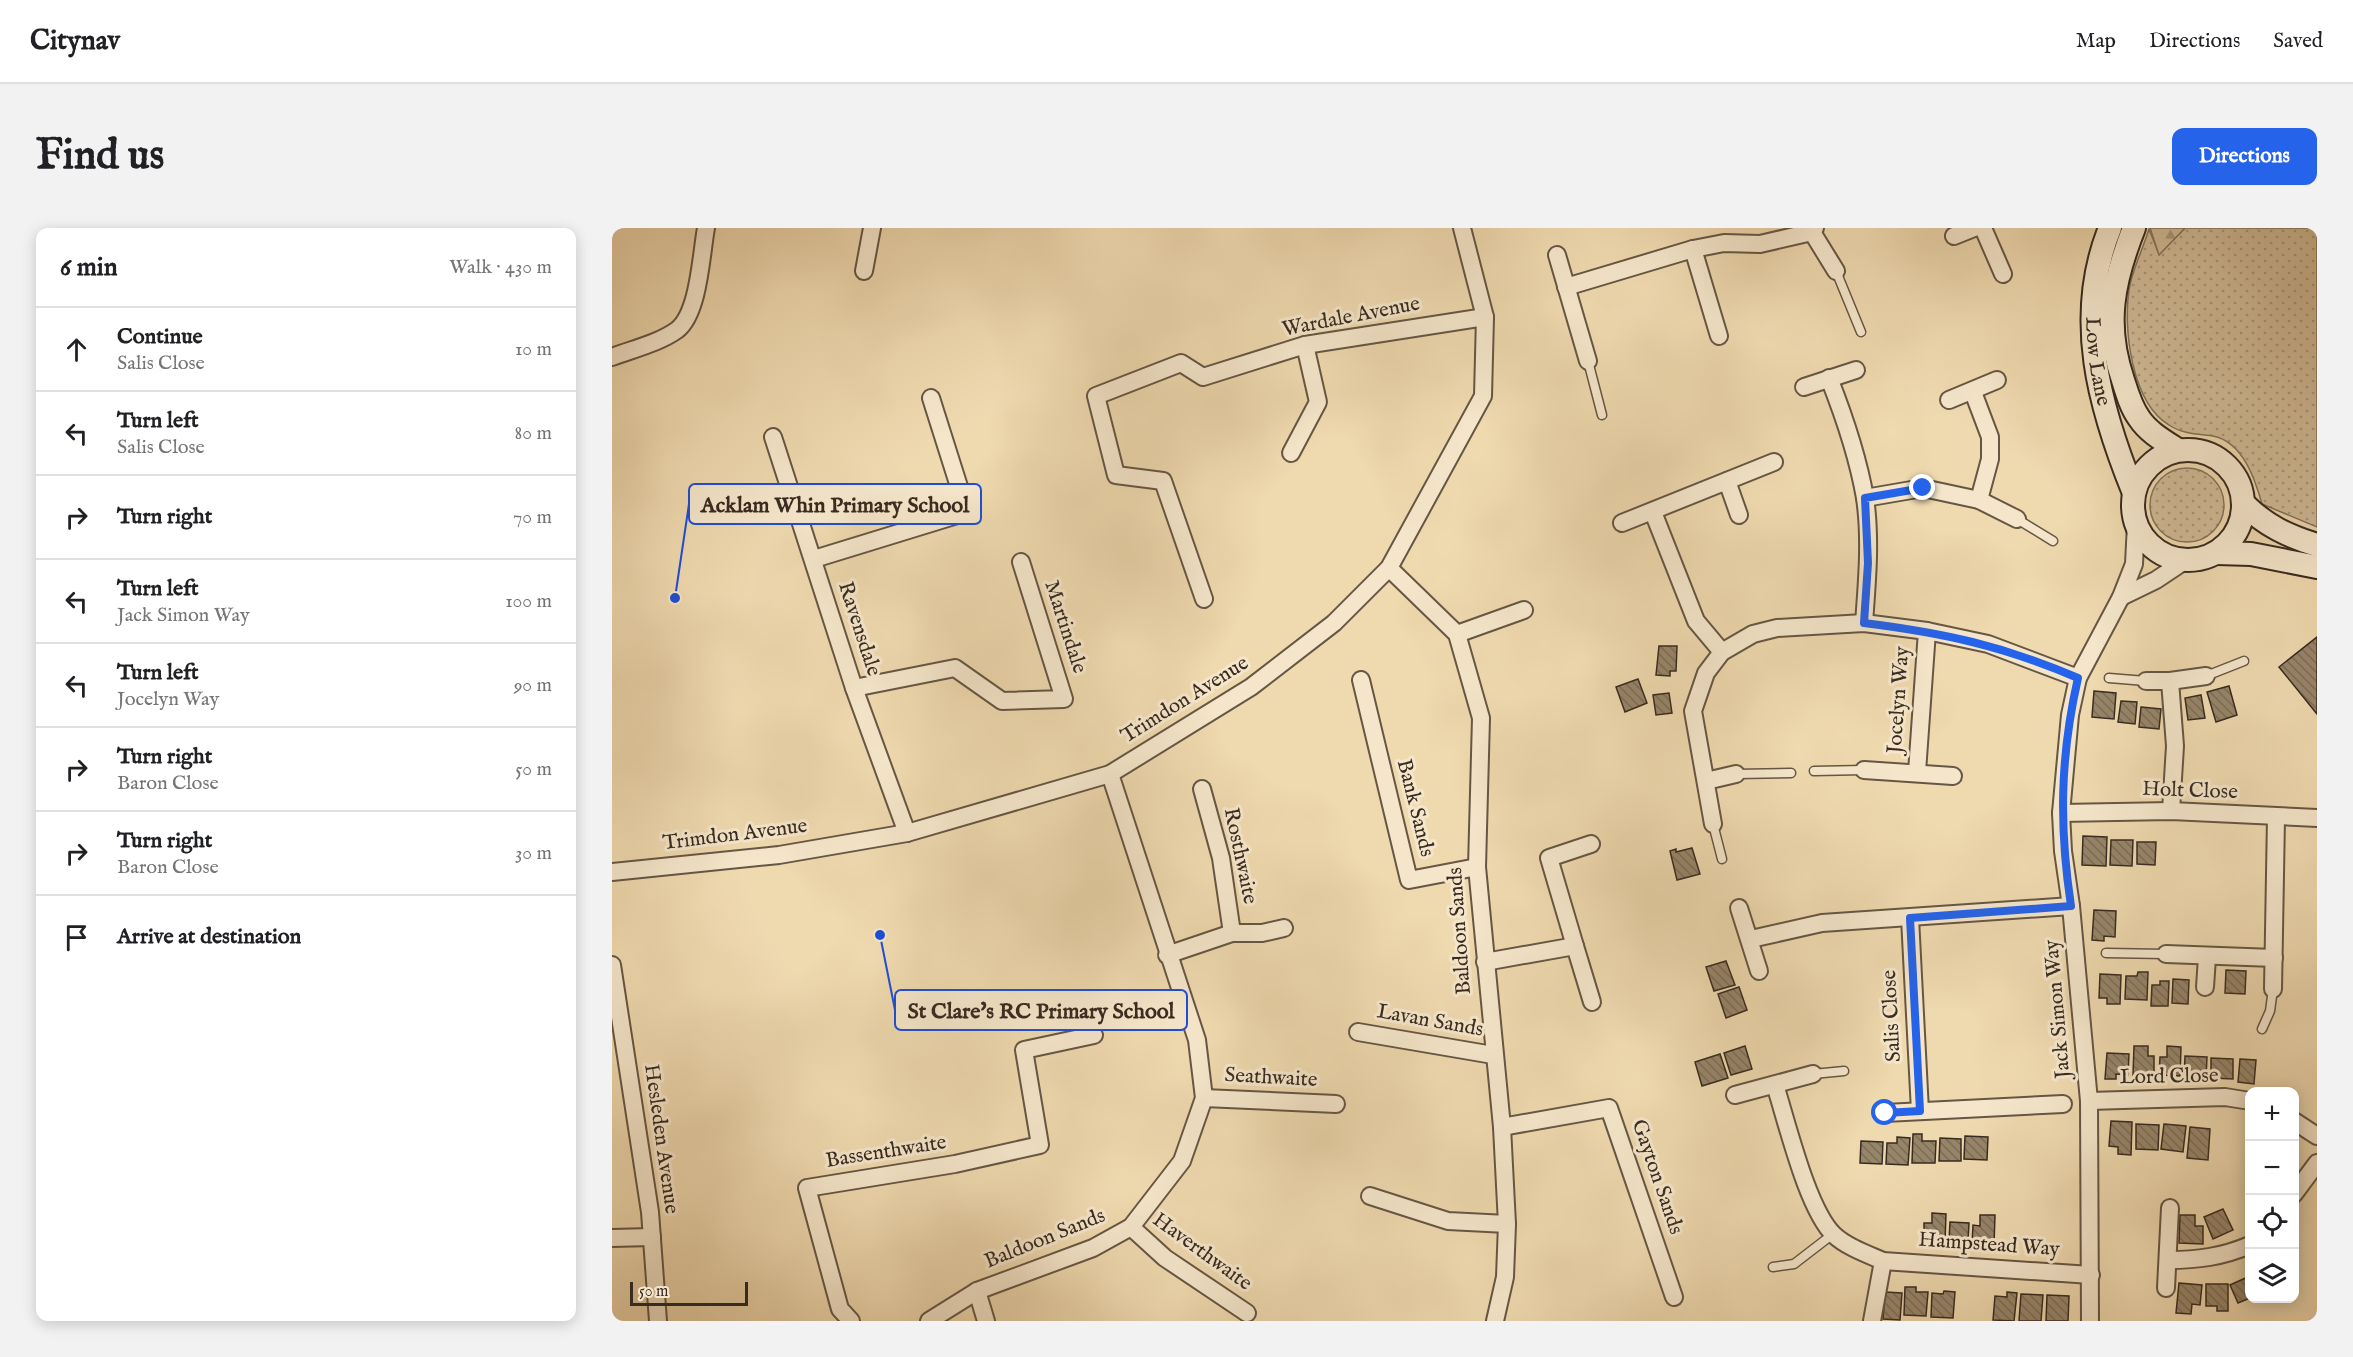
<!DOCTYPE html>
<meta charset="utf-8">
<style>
body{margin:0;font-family:"IM FELL English",serif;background:#f2f2f2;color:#202124}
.controls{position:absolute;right:18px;bottom:18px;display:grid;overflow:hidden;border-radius:12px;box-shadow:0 3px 15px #0003}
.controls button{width:54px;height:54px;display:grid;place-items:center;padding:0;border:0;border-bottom:2px solid #e0e0e0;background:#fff;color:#202124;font:30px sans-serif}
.scale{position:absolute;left:18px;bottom:15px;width:118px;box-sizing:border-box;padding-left:6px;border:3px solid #382b20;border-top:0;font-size:16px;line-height:21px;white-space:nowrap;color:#382b20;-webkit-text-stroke:4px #f5e6cb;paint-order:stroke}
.stop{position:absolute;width:18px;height:18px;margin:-14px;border:4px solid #2563eb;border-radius:50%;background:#fff}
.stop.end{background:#2563eb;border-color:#fff;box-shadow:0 2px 6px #0008}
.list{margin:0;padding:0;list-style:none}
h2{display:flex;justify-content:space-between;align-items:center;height:78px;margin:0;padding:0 24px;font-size:26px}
h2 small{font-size:20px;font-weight:400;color:#757577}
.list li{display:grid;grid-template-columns:39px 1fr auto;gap:18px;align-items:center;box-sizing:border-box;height:84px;padding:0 24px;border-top:2px solid #e0e0e0}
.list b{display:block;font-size:22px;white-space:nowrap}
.list p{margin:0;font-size:20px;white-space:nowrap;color:#757577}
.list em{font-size:20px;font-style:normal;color:#757577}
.icon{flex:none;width:33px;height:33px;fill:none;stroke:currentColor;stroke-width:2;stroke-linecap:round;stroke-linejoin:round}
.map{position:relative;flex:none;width:1705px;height:1093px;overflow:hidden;border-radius:12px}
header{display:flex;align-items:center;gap:36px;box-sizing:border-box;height:84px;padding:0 30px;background:#fff;border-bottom:2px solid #e0e0e0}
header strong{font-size:28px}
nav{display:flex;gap:33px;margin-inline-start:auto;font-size:21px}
.intro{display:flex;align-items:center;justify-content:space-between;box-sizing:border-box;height:144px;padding:0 36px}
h1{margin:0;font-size:42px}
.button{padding:15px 27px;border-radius:12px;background:#2563eb;color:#fff;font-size:21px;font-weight:700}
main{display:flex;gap:36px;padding:0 36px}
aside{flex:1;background:#fff;border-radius:12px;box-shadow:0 3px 15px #0003}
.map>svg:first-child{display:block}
.grass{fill:url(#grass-dots);stroke:#84735c;stroke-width:1.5}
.forest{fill:url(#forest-firs);stroke:#84735c;stroke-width:1.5}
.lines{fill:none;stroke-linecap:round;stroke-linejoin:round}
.stream{stroke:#817058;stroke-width:4.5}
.building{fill:url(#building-back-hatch);stroke:#382b20;stroke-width:1.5}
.service-casing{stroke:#665644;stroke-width:11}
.minor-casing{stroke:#665644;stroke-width:20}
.secondary-casing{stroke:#382b20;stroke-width:26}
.service{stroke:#f5e6cb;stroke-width:8}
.minor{stroke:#f5e6cb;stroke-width:16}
.secondary{stroke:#f5e6cb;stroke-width:22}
.route{stroke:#2563eb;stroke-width:8}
.labels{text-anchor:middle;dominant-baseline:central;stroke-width:6;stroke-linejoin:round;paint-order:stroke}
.street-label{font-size:21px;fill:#382b20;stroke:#f5e6cb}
.leader{fill:none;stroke:#1d4ed8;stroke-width:2}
.callout-dot{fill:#1d4ed8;stroke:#f5e6cb;stroke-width:2}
.callout{fill:#f5e6cb;stroke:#1d4ed8;stroke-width:2}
.callout-label{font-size:22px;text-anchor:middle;font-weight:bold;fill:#382b20}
</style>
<header>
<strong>Citynav</strong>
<nav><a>Map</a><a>Directions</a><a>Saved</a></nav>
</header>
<div class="intro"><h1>Find us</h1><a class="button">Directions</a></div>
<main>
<aside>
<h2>6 min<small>Walk · 430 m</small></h2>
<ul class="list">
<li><svg class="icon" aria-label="ahead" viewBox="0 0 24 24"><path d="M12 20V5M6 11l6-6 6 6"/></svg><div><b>Continue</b><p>Salis Close</p></div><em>10 m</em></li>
<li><svg class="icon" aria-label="left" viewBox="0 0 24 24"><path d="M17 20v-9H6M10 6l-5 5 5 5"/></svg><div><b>Turn left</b><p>Salis Close</p></div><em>80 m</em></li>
<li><svg class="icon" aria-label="right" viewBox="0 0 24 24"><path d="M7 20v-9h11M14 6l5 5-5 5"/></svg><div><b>Turn right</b></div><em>70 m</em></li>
<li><svg class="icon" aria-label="left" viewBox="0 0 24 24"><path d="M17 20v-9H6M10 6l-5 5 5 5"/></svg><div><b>Turn left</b><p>Jack Simon Way</p></div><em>100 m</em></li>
<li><svg class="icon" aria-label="left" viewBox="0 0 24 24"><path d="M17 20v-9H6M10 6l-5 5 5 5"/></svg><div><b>Turn left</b><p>Jocelyn Way</p></div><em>90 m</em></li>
<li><svg class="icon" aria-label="right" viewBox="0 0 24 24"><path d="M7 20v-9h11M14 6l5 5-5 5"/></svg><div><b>Turn right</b><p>Baron Close</p></div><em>50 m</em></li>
<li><svg class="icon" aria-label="right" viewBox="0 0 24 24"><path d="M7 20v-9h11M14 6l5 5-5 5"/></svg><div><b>Turn right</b><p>Baron Close</p></div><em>30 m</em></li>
<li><svg class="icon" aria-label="arrive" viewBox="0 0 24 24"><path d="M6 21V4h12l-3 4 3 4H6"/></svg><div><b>Arrive at destination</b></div></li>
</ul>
</aside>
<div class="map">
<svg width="1705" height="1093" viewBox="0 0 1705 1093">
<defs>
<pattern id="grass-dots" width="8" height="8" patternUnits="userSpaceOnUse" patternTransform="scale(1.5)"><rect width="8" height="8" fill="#d0bb97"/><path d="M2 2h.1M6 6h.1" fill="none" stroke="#aa987b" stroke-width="1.8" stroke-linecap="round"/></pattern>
<pattern id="forest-firs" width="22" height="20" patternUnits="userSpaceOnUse" patternTransform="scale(1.5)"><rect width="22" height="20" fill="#d0bb97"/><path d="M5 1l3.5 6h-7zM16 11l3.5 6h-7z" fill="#aa987b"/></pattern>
<pattern id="building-back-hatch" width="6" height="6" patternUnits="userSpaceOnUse" patternTransform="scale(1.5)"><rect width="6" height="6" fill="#97856a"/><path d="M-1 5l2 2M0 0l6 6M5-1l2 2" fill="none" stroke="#7c6d57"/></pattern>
</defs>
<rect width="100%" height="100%" fill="#efd9af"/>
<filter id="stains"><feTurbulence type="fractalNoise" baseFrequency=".00333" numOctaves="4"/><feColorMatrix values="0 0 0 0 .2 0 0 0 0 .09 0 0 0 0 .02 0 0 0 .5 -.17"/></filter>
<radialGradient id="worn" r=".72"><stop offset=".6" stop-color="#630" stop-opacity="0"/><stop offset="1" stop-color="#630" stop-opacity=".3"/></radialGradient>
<!-- grass -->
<g class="grass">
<path d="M 1573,0 L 1705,0 L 1705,299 L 1650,276 C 1643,251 1631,214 1601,208 C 1587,206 1570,206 1557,197 C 1520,175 1511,102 1517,62 C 1520,42 1531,21 1537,1 L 1547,26 Z"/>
<circle cx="1575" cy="277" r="37"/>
</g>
<!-- forest -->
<polygon class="forest" points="1538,0 1573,0 1547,27"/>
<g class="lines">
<!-- stream -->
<polyline class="stream" points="1704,1093 1705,1092"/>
</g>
<!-- building -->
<g class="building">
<polygon points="1705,409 1705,486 1667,439"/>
<polygon points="1047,418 1065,418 1064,443 1058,443 1058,448 1044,447"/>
<polygon points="1026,451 1035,475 1013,484 1004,459"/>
<polygon points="1617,458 1625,487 1604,494 1595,464"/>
<polygon points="1482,463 1504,465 1502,491 1480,489"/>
<polygon points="1057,465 1060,485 1044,487 1041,467"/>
<polygon points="1589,467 1593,490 1576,492 1573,470"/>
<polygon points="1509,473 1525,474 1523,496 1506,494"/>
<polygon points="1529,479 1549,481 1547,501 1527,499"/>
<polygon points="1471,608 1495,609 1494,638 1470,637"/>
<polygon points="1499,612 1521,612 1520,638 1498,637"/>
<polygon points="1525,614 1544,614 1543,637 1525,636"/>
<polygon points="1080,620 1088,646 1065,652 1058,623 1064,621 1064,624"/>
<polygon points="1482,682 1504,683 1503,709 1492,708 1492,713 1480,712"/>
<polygon points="1114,733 1123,757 1102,763 1094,739"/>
<polygon points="1614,742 1634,743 1633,766 1613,765"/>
<polygon points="1526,744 1536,744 1535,772 1513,771 1514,748 1525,748"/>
<polygon points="1488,746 1509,747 1508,776 1495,776 1495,770 1487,770"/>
<polygon points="1561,751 1577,752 1576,776 1560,775"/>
<polygon points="1548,753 1557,753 1556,778 1539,778 1540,757 1548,757"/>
<polygon points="1127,759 1135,782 1114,790 1106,766"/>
<polygon points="1133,818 1140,841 1119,847 1112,825"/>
<polygon points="1522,818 1536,818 1536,828 1542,828 1542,847 1521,847"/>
<polygon points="1555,818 1569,819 1568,848 1547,847 1548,829 1555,829"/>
<polygon points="1495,825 1517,826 1516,847 1504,846 1504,851 1493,851"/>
<polygon points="1108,826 1116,850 1090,858 1083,834"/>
<polygon points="1573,828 1595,829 1594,851 1572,850"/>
<polygon points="1599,830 1621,831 1621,851 1599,850"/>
<polygon points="1628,831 1644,832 1642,856 1626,854"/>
<polygon points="1499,893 1520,894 1519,927 1506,926 1506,919 1497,918"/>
<polygon points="1524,896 1547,897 1546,922 1524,921"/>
<polygon points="1552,896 1574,898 1571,924 1549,921"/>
<polygon points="1578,899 1598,901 1596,932 1575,930"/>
<polygon points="1301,906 1310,906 1310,913 1324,913 1323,935 1300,935"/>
<polygon points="1353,908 1376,909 1375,932 1352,931"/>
<polygon points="1285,909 1298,910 1296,937 1274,936 1275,915 1285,915"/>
<polygon points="1328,910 1349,911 1349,933 1327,933"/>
<polygon points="1249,913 1271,914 1270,936 1248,935"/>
<polygon points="1611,981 1621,1002 1601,1011 1592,989"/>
<polygon points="1320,985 1334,986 1333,1014 1312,1013 1312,995 1320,995"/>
<polygon points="1368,987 1383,987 1382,1017 1360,1016 1361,997 1368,998"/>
<polygon points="1568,987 1583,987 1583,998 1591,998 1591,1016 1567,1015"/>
<polygon points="1338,994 1357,995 1356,1013 1337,1012"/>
<polygon points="1638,1048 1638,1070 1626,1075 1618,1057"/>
<polygon points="1567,1055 1590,1057 1588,1077 1580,1076 1579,1086 1564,1085"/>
<polygon points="1594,1056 1616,1056 1616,1083 1605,1083 1605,1078 1594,1078"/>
<polygon points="1293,1059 1304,1059 1304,1064 1316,1064 1314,1088 1292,1087"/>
<polygon points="1332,1063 1343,1064 1341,1090 1319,1089 1320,1065 1331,1066"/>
<polygon points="1273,1064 1290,1065 1288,1092 1271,1091"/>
<polygon points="1395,1064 1405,1065 1402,1093 1381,1092 1383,1068 1395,1069"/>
<polygon points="1409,1066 1431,1067 1429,1093 1407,1093"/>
<polygon points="1435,1067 1457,1068 1456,1093 1434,1093"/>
</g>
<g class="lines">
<defs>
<g id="service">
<polyline points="1224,43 1249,104"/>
<polyline points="976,133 990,187"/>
<polyline points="1405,291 1441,313"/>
<polyline points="1594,448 1632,433"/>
<polyline points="1497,450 1534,453"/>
<polyline points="1202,543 1252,542"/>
<polyline points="1124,546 1179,545"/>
<polyline points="1101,596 1110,631"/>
<polyline points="1494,725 1554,726"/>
<polyline points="1650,801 1658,783 1661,761"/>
<polyline points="1201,846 1232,843"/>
<polyline points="1161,1039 1182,1036 1221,1006"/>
</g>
<g id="minor">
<polyline points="1371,0 1391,46"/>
<polyline points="1200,4 1224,43"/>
<polyline points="1342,8 1362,0"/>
<polyline points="1081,21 1107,108"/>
<polyline points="945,27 976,133"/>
<polyline points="252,43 260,0"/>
<polyline points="954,59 1081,21 1112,15 1148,16 1200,4 1203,0"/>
<path d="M 0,129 C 21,121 47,115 65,102 C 87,85 89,27 94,0"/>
<path d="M 1217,150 C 1232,188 1246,229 1253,270 C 1259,311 1255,354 1252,395"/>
<polyline points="1192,159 1244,142"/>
<polyline points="1361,164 1378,209 1378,231 1367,272"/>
<polyline points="1337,172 1385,152"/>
<polyline points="161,209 242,460 295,605"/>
<polyline points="679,225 706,174 693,117"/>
<polyline points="1115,253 1127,287"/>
<polyline points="1253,270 1311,260 1367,272 1405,291"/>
<polyline points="1041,284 1084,393 1110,424"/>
<polyline points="1010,295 1162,234"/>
<polyline points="202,331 355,284 319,170"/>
<polyline points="777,340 845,406 869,490 865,639 890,899 895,996 893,1049 883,1093"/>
<polyline points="1509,369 1544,352 1574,332"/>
<polyline points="592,371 551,253 504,247 484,168 569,135 591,149 693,117 873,89"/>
<polyline points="845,406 912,382"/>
<polyline points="749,452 797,652 865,639"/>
<polyline points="1534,453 1558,453 1594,448"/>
<polyline points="1558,453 1563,518 1559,583"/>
<polyline points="242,460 343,440 390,473 452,471 409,334"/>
<polyline points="1252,542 1341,548"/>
<polyline points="1305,544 1315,403"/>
<polyline points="1094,553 1124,546"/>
<polyline points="1449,585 1559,583 1705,590"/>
<polyline points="1101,596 1081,483 1094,445 1110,424 1141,406 1165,400 1252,395 1315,403 1376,416 1466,450"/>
<polyline points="0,644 167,627 295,605 498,546 639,459 722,395 777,340 871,168 873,89 850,0"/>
<polyline points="1127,680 1147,743"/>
<polyline points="1298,690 1308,883"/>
<polyline points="620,705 650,705 672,700"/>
<polyline points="1139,711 1210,695 1459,678"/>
<polyline points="963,718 980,774"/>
<polyline points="1554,726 1662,730"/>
<polyline points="555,727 620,705 609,630 590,561"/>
<polyline points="873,734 963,718 937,630 979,616"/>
<polyline points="0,737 38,984 46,1093"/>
<polyline points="1593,759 1595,729"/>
<polyline points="1661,761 1664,589"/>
<polyline points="746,804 881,827"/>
<path d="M 1163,857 C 1175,894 1195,981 1222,1007 C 1235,1019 1255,1026 1271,1033 L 1479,1047"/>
<polyline points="1123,867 1201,846"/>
<polyline points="592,870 724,876"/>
<polyline points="1477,873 1613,869 1638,873"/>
<polyline points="1273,885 1451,876"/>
<polyline points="1682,893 1705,908"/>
<polyline points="890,899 997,880 1062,1069"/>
<polyline points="1682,966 1705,935"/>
<polyline points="758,968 836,993 895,996"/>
<polyline points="519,999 553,1030 635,1085"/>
<polyline points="0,1010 40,1009"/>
<path d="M 1556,1032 C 1585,1032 1610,1029 1638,1017"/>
<polyline points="1554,1060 1558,980"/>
<polyline points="365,1063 374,1093"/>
<polyline points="239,1093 228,1081 195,960 343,936 428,917 412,822 482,807"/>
<polyline points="317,1093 365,1063 481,1020 519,999 570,933 592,870 585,812 498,546"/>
<polyline points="1260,1093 1271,1033"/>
<polyline points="1478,1093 1477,873 1459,678 1451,623 1449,585 1458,487 1466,450 1509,369 1522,336 1524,296"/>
</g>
<g id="secondary">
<path id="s1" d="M 1498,0 C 1462,89 1487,179 1522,265"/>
<path d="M 1522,0 C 1501,53 1492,97 1511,152 C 1515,165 1519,179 1527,190 C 1536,204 1552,213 1566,222"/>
<circle cx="1576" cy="277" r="55"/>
<path d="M 1632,276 C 1654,298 1676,308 1705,317"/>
<polyline points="1605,325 1639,326 1705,339"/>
</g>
</defs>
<!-- service casing -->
<use href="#service" class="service-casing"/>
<!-- minor casing -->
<use href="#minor" class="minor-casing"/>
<!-- secondary casing -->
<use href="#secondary" class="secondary-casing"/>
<!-- service -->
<use href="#service" class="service"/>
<!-- minor -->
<use href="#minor" class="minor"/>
<!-- secondary -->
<use href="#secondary" class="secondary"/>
</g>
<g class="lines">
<!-- route -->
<path class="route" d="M 1273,885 L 1308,883 L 1298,690 L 1459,678 C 1447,598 1448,529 1466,450 C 1392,418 1332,405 1252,395 L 1256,335 L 1253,270 L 1311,260"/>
</g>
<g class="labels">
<!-- street labels -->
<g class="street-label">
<text transform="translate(739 89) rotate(-11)">Wardale Avenue</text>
<text stroke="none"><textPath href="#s1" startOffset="136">Low Lane</textPath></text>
<text transform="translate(453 399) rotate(72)">Martindale</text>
<text transform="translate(247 401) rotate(72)">Ravensdale</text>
<text transform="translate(573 472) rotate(-32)">Trimdon Avenue</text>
<text transform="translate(1287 472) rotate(-86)">Jocelyn Way</text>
<text transform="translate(1578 563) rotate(2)">Holt Close</text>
<text transform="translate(803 580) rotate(76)">Bank Sands</text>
<text transform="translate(123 607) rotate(-7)">Trimdon Avenue</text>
<text transform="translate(628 628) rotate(78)">Rosthwaite</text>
<text transform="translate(848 703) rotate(-94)">Baldoon Sands</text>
<text transform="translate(1446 781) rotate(-95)">Jack Simon Way</text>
<text transform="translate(1280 788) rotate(-93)">Salis Close</text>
<text transform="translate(818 793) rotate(10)">Lavan Sands</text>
<text transform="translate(1557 849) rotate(-1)">Lord Close</text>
<text transform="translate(659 850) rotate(3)">Seathwaite</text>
<text transform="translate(49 911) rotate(82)">Hesleden Avenue</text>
<text transform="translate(274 924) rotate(-9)">Bassenthwaite</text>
<text transform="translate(1045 949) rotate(71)">Gayton Sands</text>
<text transform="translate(433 1011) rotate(-22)">Baldoon Sands</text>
<text transform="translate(1377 1017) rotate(4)">Hampstead Way</text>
<text transform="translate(590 1024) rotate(36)">Haverthwaite</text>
</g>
</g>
<!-- callouts -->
<path class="leader" d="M63 370L77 276M268 707L283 782"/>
<g class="callout-dot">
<circle cx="63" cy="370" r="6"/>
<circle cx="268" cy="707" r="6"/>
</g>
<g class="callout">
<rect x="77" y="256" width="292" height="40" rx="6"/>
<rect x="283" y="762" width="292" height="40" rx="6"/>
</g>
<g class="callout-label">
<text x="223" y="284">Acklam Whin Primary School</text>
<text x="429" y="790">St Clare's RC Primary School</text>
</g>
<rect width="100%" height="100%" filter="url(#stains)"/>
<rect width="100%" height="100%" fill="url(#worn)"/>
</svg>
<div class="controls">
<button>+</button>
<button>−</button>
<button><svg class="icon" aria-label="locate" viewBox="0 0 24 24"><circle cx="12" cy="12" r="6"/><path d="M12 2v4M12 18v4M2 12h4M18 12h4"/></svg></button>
<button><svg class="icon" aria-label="layers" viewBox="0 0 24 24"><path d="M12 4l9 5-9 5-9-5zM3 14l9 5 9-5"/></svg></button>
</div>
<div class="scale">50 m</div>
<div class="stop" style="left:1273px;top:885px"></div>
<div class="stop end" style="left:1311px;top:260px"></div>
</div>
</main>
